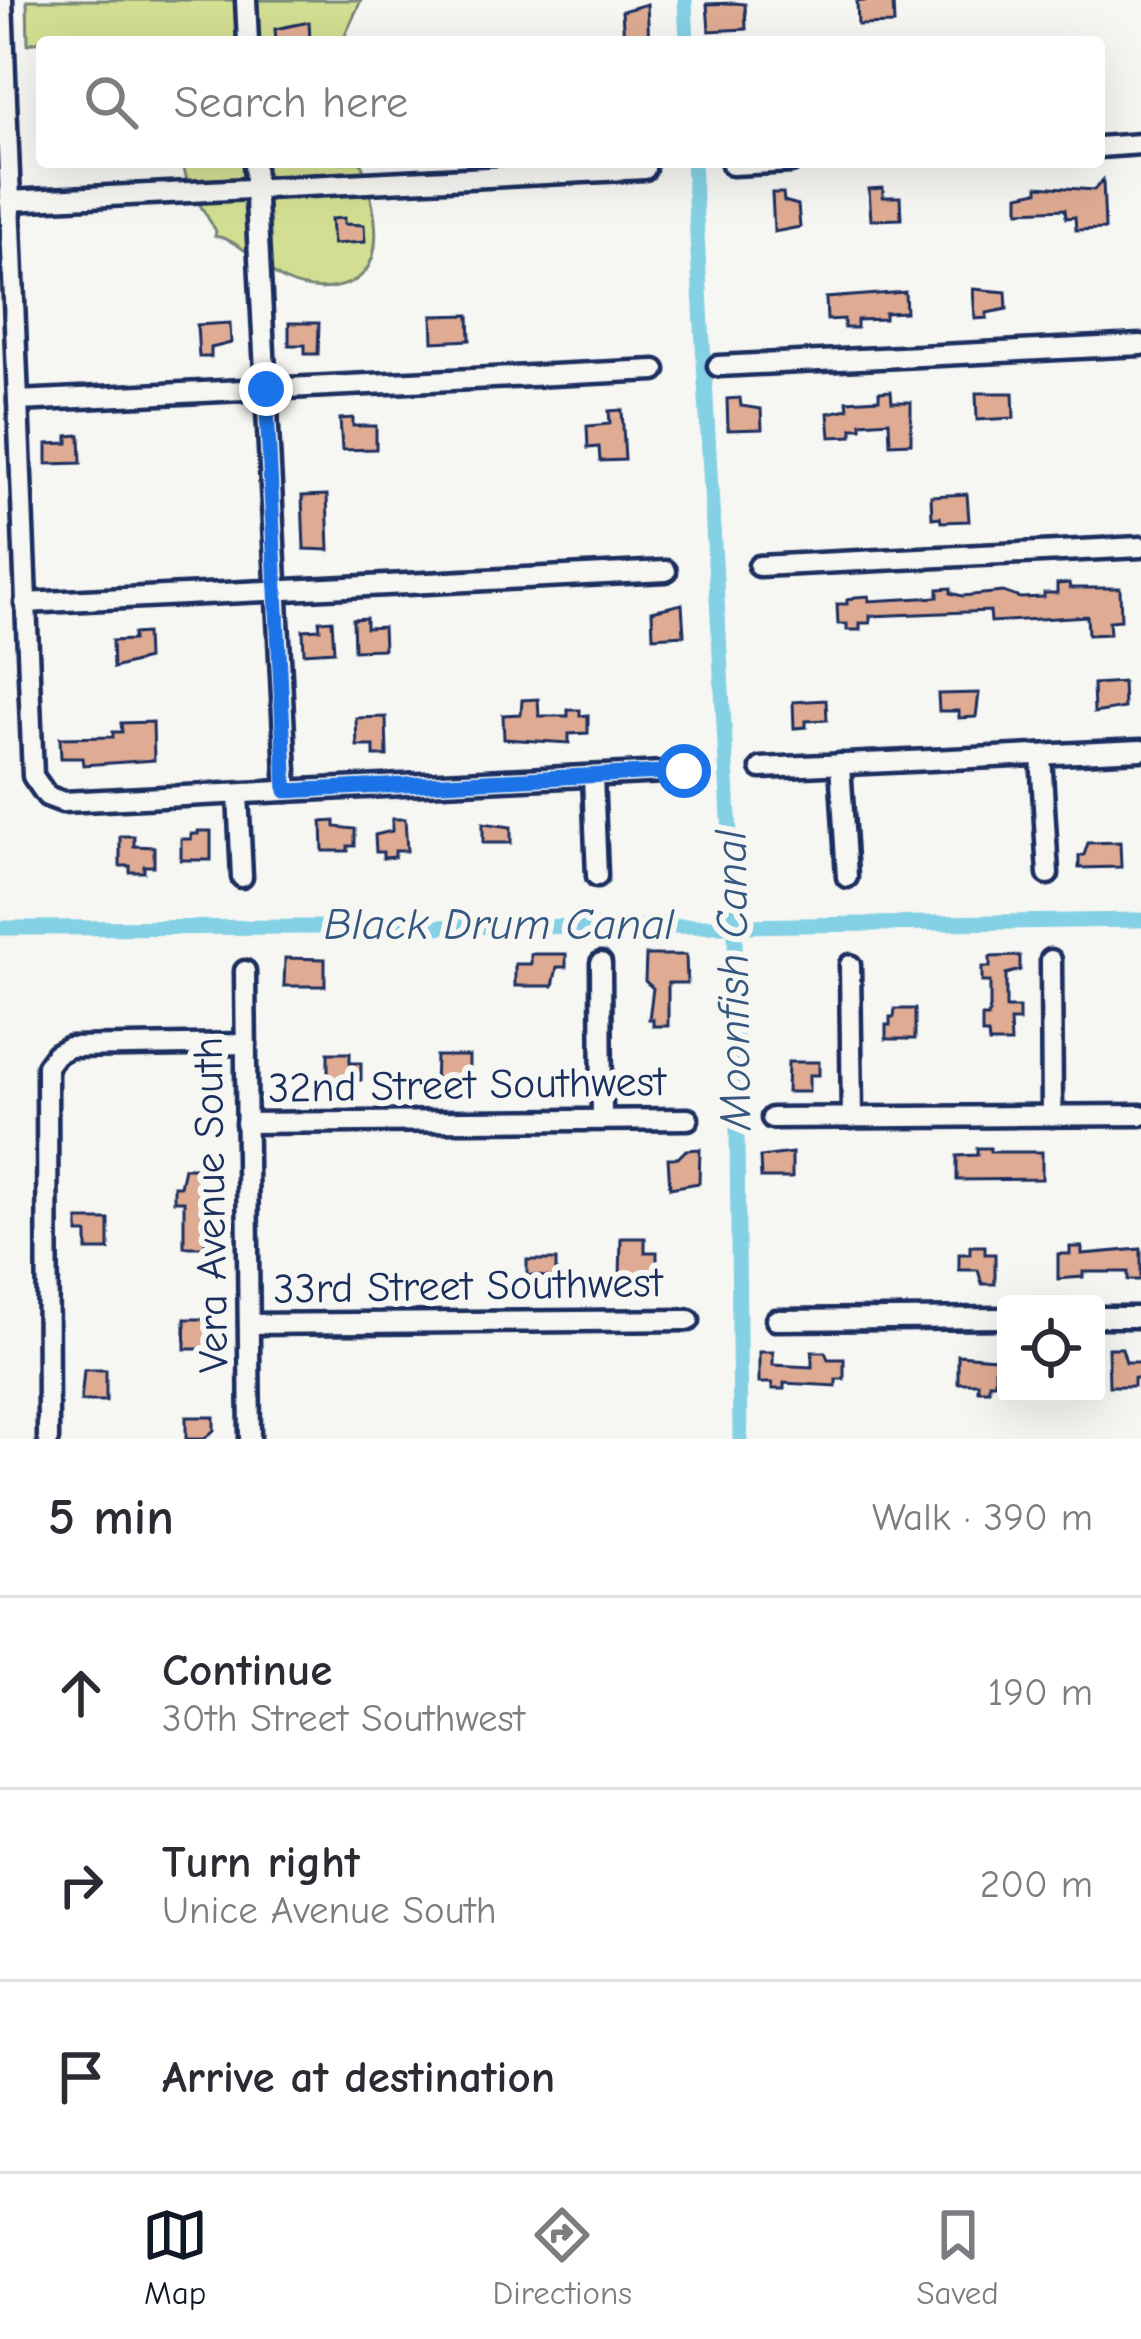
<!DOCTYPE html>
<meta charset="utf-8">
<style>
body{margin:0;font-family:"Comic Neue",sans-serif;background:#f7f7f7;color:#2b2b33}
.controls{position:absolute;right:36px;bottom:36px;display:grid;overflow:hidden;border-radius:12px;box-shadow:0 12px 48px #0002}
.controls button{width:108px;height:108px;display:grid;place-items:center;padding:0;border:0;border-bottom:3px solid #e1e1e2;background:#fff;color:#2b2b33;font:60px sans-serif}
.stop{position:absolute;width:36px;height:36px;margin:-27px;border:9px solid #1a73e8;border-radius:50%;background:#fff}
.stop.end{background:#1a73e8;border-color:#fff;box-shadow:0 3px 12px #0008}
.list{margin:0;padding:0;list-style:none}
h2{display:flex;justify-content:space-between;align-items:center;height:156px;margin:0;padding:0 48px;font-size:51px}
h2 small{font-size:39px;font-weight:400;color:#7c7c81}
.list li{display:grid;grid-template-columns:78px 1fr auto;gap:36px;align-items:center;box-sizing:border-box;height:192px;padding:0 48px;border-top:3px solid #e1e1e2}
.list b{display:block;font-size:45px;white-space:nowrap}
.list p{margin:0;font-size:39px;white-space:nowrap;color:#7c7c81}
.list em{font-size:39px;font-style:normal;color:#7c7c81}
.icon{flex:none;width:66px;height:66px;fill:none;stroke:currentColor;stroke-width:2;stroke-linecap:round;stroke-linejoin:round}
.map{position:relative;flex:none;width:1141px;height:1439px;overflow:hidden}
.search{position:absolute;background:#fff;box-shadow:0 12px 48px #0002;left:36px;right:36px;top:36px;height:132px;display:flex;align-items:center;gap:30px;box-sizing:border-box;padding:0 42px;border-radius:12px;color:#7c7c81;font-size:45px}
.sheet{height:732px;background:#fff}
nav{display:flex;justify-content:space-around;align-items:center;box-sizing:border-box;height:168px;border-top:3px solid #e1e1e2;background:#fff;font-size:33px;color:#7c7c81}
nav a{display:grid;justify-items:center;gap:6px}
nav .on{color:#111827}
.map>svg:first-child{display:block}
.green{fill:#d2de91;stroke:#768678;stroke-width:3}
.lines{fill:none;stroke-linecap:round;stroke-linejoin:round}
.canal{stroke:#84d0e4;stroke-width:15}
.building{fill:#dfab92;stroke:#1b2f5e;stroke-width:3}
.minor-casing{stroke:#1b2f5e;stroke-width:27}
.minor{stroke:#f6f6f2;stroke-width:18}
.route{stroke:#1a73e8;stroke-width:15}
.labels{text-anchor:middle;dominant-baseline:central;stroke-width:12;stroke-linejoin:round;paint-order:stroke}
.street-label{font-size:42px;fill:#1b2f5e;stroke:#f6f6f2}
.water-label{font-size:45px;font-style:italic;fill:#355780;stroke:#f6f6f2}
</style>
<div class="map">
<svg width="1141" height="1439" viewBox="0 0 1141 1439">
<rect width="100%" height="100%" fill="#f6f6f2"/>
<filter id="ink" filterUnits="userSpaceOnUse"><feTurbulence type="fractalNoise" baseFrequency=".00833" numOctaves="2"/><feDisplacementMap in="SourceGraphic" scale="24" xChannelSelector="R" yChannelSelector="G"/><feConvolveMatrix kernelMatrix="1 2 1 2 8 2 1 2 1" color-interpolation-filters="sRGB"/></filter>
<g filter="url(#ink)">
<!-- green -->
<g class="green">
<polygon points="27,0 361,0 342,42 126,42 87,35 63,35 28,44"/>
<path d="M 182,162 L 361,162 C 373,199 395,273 341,286 C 322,291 304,289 286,281 C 260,268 243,241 215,236 L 216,231 L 189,187 Z"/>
</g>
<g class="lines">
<!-- canal -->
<g class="canal">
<polyline points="685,0 687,42"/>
<polyline points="693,162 735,926 740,1439"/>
<polyline points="0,928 735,926 1141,920"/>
</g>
</g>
<!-- building -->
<g class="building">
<polygon points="870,0 893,0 894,24 858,25 857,2"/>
<polygon points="735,3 745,4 746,29 709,31 707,4"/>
<polygon points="647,4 649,42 624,42 622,11"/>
<polygon points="309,22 310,41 276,42 275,29"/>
<polygon points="1103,180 1105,229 1076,230 1075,217 1066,218 1065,209 1019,211 1019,195 1038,191 1038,186 1094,190"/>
<polygon points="883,188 883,197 900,197 901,219 871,220 869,189"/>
<polygon points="772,193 783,193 784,201 798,205 800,227 774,232"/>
<polygon points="344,218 344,224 364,225 365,242 333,244 331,219"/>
<polygon points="973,289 1006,292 1007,309 987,313 987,318 975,319"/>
<polygon points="905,292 906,312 885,313 885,319 857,320 857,328 844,328 844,319 827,320 826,298"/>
<polygon points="469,315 470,340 433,342 432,316"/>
<polygon points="230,323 231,343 211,348 211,357 199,357 197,325"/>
<polygon points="289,323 319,323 318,354 305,354 305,345 289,345"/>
<polygon points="891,391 892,402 911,402 911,443 890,444 889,421 861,423 861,428 852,428 852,436 830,437 828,413 848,409 847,401 879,399 879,392"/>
<polygon points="976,393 1013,393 1014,418 977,420"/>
<polygon points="740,398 741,406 761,409 762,429 728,430 727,399"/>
<polygon points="622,410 625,460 600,461 599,447 588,448 587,426 610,424 609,411"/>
<polygon points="353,418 353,426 376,426 376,449 342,450 340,419"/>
<polygon points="80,435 81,463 47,464 47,444 68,443 68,436"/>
<polygon points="967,494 969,521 941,522 940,517 932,518 931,496"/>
<polygon points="327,495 329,550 304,549 302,496"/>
<polygon points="1069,583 1070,588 1120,588 1121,620 1109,621 1110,634 1088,635 1087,616 991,622 990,611 870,616 870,623 860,623 860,630 847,630 847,624 838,624 837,604 847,604 847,600 855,597 869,596 869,601 938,597 938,589 951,588 951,593 962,596 1003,592 1020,598 1044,597 1044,593 1057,593 1057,584"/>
<polygon points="682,604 684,635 653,637 652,611"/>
<polygon points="366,618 366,628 383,627 384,649 354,650 353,619"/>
<polygon points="332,620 334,651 304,653 303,630 320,629 319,621"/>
<polygon points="146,633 147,659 113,668 112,641 133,640 133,634"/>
<polygon points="1123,682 1124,708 1094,713 1093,684"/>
<polygon points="979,693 976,717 959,718 959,711 939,711 938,694"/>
<polygon points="538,699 539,716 568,716 568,710 580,710 580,716 588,715 588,733 569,734 569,743 504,739 503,715 521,714 522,700"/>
<polygon points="826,700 827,720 806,721 806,727 794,728 793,702"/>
<polygon points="386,717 387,756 374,756 374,746 357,746 356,718"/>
<polygon points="153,722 154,760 83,765 82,758 61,758 60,738 113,737 113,732 122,732 121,723"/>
<polygon points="392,819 405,819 407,851 395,851 395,857 383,858 383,852 376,852 375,835 392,831"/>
<polygon points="335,821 335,827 355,829 355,846 348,846 348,851 323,851 322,822"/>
<polygon points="483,823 511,827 511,843 483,843"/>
<polygon points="198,831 211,831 211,860 181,860 181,839 191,839 191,834 198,834"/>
<polygon points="120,836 134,836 134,846 154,847 154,866 144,866 144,872 130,872 130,866 120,866"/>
<polygon points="1120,842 1121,867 1079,868 1079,856 1084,855 1088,843"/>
<polygon points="531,954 566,954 566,967 557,967 553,986 515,986 515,964 531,964"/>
<polygon points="646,955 686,955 687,983 668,983 668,1026 653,1026 653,1019 649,1019 653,988 645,981"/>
<polygon points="1020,956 1020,970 1006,974 1006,1008 1019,1008 1019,1021 1010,1021 1011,1043 989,1043 988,1034 982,1034 982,1017 988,1017 990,1008 990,982 982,982 982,967 990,967 990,957"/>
<polygon points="285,958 325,959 325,986 284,986"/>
<polygon points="895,1009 915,1009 915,1039 886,1039 886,1025 890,1025 890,1017 894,1017"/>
<polygon points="328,1053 350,1053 350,1063 361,1063 361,1080 341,1083 341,1089 328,1088"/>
<polygon points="436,1056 469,1056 469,1076 449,1080 449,1087 435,1087"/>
<polygon points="788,1062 819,1062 819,1075 809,1075 809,1092 787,1092"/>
<polygon points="977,1148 990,1148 990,1152 1042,1152 1042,1179 957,1180 957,1156 977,1155"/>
<polygon points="700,1149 699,1183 670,1188 668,1158 678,1158 686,1150"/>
<polygon points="792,1153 792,1178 761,1178 760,1157"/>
<polygon points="184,1168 202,1168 207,1217 214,1217 214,1230 210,1230 210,1238 205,1238 205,1247 184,1247 184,1201 174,1201 174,1186 180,1186"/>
<polygon points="78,1220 109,1220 109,1250 87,1250 87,1233 78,1233"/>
<polygon points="621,1238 645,1238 645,1252 657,1252 657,1282 620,1278"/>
<polygon points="970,1246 985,1246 985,1254 995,1254 995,1284 982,1284 978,1270 959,1270 959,1254 970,1254"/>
<polygon points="1070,1247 1082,1247 1082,1254 1141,1249 1141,1280 1128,1280 1128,1272 1083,1272 1083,1277 1058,1279 1058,1254 1070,1254"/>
<polygon points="527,1260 556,1260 556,1278 527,1275"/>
<polygon points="185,1319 215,1319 215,1332 211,1332 211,1340 206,1340 206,1349 185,1349"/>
<polygon points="1108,1348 1122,1348 1126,1362 1141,1362 1141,1378 1134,1378 1134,1386 1109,1386"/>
<polygon points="759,1352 773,1352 773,1365 812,1367 812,1352 825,1352 828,1359 844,1359 844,1379 836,1379 836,1386 784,1383 784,1389 772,1389 772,1383 759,1383"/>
<polygon points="958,1355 995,1358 995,1383 989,1383 989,1390 978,1390 978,1383 958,1383"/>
<polygon points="84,1370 106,1370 106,1401 81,1401"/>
<polygon points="186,1417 214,1417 214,1430 204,1439 186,1439"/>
</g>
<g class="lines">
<defs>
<g id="minor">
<polyline points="2,0 33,776 47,796 63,802 684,771"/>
<polyline points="246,0 248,42"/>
<polyline points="1099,147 1141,144"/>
<polyline points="254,162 287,791"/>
<polyline points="732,165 791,162"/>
<polyline points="9,201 645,169"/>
<polyline points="718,366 1141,345"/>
<polyline points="18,401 655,370"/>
<polyline points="759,566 1141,547"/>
<polyline points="25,603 666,571"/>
<polyline points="1041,755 1048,874"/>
<polyline points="840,764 847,877"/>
<polyline points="761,768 1141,750"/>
<polyline points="593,776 597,876"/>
<polyline points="238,794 242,877"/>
<polyline points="1051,960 1052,1116"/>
<polyline points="601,963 602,1119"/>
<polyline points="850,965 852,1118"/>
<polyline points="245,971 250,1439"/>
<polyline points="772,1118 1141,1115"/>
<polyline points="246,1123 688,1119"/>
<polyline points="1096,1317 1141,1317"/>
<polyline points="776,1320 1006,1318"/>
<polyline points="249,1324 689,1320"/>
<polyline points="48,1439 47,1066 56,1054 69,1047 246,1044"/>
</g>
</defs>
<!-- minor casing -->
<use href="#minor" class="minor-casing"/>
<!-- minor -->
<use href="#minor" class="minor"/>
</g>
</g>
<g class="lines" filter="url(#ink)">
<!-- route -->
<polyline class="route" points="266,389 286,791 684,771"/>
</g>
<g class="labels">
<!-- street labels -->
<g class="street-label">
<text transform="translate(467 1085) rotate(-1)">32nd Street Southwest</text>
<text transform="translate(211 1205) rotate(-91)">Vera Avenue South</text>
<text transform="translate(468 1286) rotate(-1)">33rd Street Southwest</text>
</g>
<!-- water labels -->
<g class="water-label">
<text x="499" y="924">Black Drum Canal</text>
<text transform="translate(733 980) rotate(-91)">Moonfish Canal</text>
</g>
</g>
</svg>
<div class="controls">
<button><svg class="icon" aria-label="locate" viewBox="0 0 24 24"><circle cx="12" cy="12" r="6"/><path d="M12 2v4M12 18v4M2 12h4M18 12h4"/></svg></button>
</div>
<div class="stop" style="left:684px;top:771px"></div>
<div class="stop end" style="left:266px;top:389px"></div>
<div class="search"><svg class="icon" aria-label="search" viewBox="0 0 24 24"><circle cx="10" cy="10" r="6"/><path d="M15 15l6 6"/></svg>Search here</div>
</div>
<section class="sheet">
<h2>5 min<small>Walk · 390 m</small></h2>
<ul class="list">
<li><svg class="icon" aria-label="ahead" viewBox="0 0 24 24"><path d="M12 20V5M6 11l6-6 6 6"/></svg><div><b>Continue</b><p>30th Street Southwest</p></div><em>190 m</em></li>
<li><svg class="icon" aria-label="right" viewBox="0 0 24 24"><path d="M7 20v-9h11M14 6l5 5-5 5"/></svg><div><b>Turn right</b><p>Unice Avenue South</p></div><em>200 m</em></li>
<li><svg class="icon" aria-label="arrive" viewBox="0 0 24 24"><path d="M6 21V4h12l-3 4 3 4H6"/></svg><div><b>Arrive at destination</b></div></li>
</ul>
</section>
<nav>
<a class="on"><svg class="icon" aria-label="map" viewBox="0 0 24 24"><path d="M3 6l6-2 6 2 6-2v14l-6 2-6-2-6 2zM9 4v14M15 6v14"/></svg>Map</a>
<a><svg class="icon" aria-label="directions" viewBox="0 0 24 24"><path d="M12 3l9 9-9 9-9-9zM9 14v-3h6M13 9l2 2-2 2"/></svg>Directions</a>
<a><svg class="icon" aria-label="saved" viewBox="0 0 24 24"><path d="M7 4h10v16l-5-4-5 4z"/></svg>Saved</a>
</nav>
